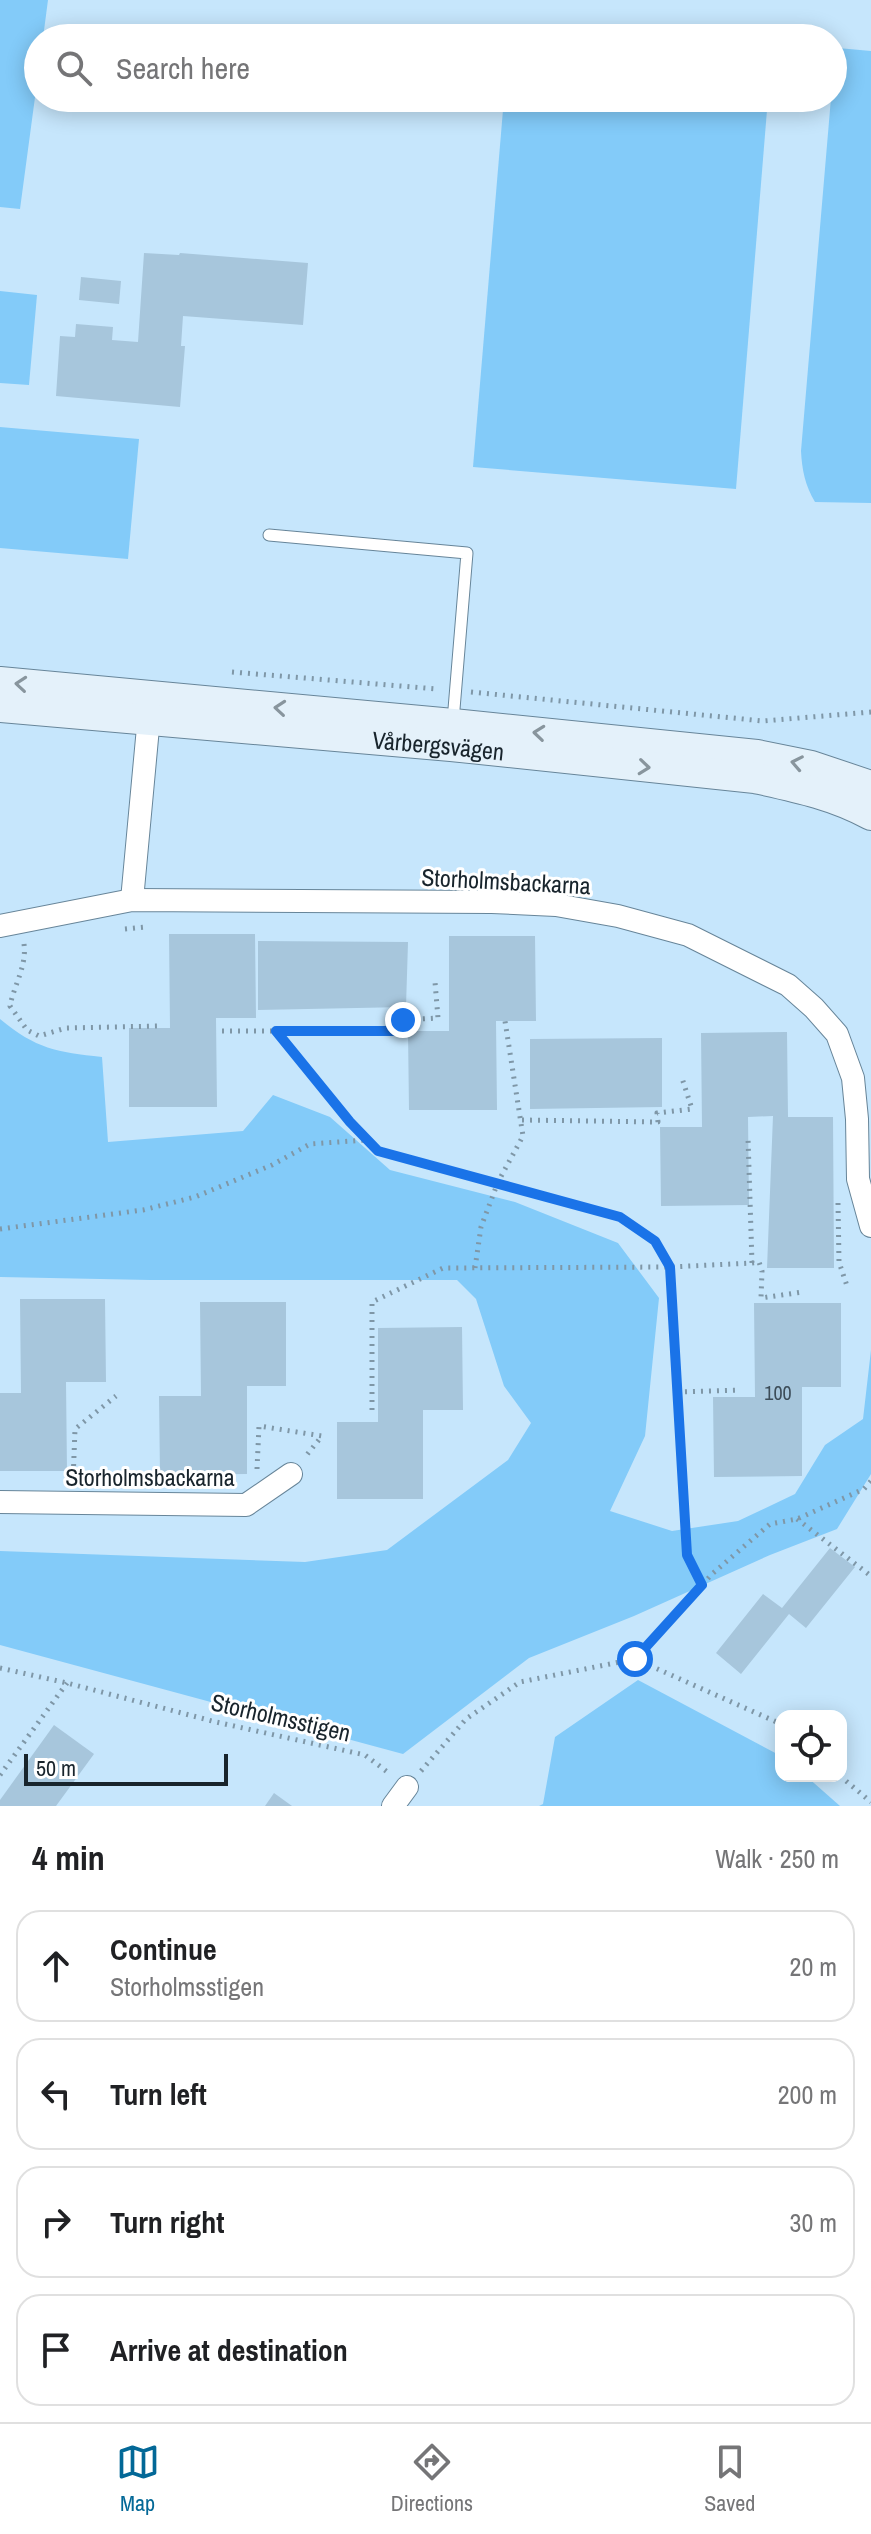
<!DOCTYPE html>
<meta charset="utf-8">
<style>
body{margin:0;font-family:"Archivo Narrow",sans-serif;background:#f6f6f6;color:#202124}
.controls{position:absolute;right:24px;bottom:24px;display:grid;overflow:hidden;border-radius:16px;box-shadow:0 4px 20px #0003}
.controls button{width:72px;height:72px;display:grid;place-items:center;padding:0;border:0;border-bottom:2px solid #e0e0e0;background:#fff;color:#202124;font:40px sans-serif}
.scale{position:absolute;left:24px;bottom:20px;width:204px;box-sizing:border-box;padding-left:8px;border:4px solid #18242c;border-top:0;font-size:22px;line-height:28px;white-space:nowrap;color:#18242c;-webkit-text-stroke:6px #fff;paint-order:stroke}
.stop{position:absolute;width:24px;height:24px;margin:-18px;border:6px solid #1a73e8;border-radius:50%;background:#fff}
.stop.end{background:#1a73e8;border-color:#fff;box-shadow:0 2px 8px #0008}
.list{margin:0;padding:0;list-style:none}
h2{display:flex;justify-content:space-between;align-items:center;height:104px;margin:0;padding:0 32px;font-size:34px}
h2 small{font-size:26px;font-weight:400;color:#757577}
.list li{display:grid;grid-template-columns:52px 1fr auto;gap:24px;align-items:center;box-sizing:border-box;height:112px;margin:0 16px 16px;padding:0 16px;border:2px solid #e0e0e0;border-radius:24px}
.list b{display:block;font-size:30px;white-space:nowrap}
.list p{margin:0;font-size:26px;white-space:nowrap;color:#757577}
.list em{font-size:26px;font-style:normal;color:#757577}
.icon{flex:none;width:44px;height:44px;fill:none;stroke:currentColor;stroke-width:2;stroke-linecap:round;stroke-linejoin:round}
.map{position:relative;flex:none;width:871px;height:1806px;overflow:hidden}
.search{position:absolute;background:#fff;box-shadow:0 4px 20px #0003;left:24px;right:24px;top:24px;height:88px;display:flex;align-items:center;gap:20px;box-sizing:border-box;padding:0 28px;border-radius:44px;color:#757577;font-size:30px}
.sheet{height:616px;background:#fff}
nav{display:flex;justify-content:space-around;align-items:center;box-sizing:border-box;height:112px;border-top:2px solid #e0e0e0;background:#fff;font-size:22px;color:#757577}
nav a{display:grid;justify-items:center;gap:4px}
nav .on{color:#036897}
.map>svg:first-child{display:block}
.green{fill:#83cbf9}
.building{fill:#a7c6dc}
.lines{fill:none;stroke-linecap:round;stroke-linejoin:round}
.lane-casing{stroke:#678599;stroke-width:13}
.street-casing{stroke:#678599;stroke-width:24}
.secondary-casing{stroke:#678599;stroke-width:32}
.path{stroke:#7f97a7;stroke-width:5;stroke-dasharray:2 6;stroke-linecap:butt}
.lane{stroke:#fff;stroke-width:11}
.street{stroke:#fff;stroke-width:22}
.secondary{stroke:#e4f1fa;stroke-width:30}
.oneway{stroke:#88959d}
.route{stroke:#1a73e8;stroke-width:10}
.labels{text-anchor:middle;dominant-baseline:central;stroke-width:6;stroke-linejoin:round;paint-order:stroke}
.number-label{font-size:20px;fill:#3c4c58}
.street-label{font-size:24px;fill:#18242c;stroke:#fff}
</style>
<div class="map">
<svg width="871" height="1806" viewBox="0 0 871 1806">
<rect width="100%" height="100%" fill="#c6e6fc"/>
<!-- green -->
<g class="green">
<polygon points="0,0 48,0 43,38 38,38 38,75 20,209 0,207"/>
<path d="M 838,48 L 871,51 L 871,503 L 815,502 C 805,485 802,470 801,451 L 831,98 L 833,98 L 833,71 Z"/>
<polygon points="504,98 768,98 736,489 473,467"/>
<polygon points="0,291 37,295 29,385 0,383"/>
<polygon points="0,427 139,439 128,559 0,548"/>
<path d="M 0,1019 C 36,1049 57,1052 102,1057 L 108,1142 L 243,1131 L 273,1095 L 330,1117 L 390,1170 L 515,1202 L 618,1243 L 659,1298 L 645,1436 L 610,1511 L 672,1531 L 738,1521 L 795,1494 L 825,1445 L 863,1419 L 871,1350 L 871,1474 L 837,1529 L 770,1555 L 634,1616 L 529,1658 L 403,1754 L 0,1645 L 0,1551 L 305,1562 L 387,1550 L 508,1460 L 531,1423 L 504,1386 L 476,1299 L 457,1280 L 150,1280 L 0,1277 Z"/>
<polygon points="638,1680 781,1756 781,1776 806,1776 840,1806 539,1806 543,1804 555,1737"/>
</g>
<!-- building -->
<g class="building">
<polygon points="144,253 179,255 180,253 308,263 303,325 183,316 181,346 185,346 180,407 56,396 60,336 75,337 76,324 113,327 112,340 138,342"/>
<polygon points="81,277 121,281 119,304 79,300"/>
<polygon points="169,934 255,934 256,1018 216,1018 217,1107 129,1107 129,1028 170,1028"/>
<polygon points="449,936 535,936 536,1021 496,1021 497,1110 409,1110 408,1031 449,1031"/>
<polygon points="258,941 408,942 406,1007 258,1010"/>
<polygon points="787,1032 788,1117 833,1117 834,1268 767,1268 773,1116 748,1117 749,1205 661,1206 660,1127 702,1127 701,1033"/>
<polygon points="662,1038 662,1107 530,1109 530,1039"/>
<polygon points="20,1299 105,1299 106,1382 66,1382 67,1471 0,1471 0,1393 21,1393"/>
<polygon points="200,1302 286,1302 286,1386 247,1386 247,1474 160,1475 159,1396 201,1396"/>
<polygon points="754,1303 841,1303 841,1387 802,1387 802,1476 714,1477 713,1397 755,1397"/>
<polygon points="462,1327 463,1410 423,1410 423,1499 337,1499 337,1422 378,1422 378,1328"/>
<polygon points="830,1548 855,1567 806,1628 789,1614 741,1674 716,1653 763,1594 782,1608"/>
<polygon points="54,1725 94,1754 56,1806 0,1806 0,1800"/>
<polygon points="274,1793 292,1806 265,1806"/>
</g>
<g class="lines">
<defs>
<polyline id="lane" points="269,535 467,553 453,721"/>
<g id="street">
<polyline points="132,900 150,706"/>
<polyline points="0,926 132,900 492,902 556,905 618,916 688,935 788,985 814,1008 837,1034 853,1078 857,1119 858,1179 871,1226"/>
<polyline points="0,1502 246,1505 291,1474"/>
<polyline points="393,1806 407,1787"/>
</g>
<g id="secondary">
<polyline points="0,682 453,724 757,755 811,766 871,786"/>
<path id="s1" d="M 0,707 L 451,746 L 755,778 C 796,787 835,795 871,815"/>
</g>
</defs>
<!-- lane casing -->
<use href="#lane" class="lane-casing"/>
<!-- street casing -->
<use href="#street" class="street-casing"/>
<!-- secondary casing -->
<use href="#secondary" class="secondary-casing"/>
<!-- path -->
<g class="path">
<polyline points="232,672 437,689"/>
<polyline points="471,692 763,721 871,712"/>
<polyline points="125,929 146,927"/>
<path d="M 24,944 C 27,966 14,985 10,1006 L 27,1030 L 39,1036 L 66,1028 L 160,1026"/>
<polyline points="222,1031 398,1031 403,1020 438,1018 435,982"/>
<polyline points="276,1031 350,1122 378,1151 620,1217 655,1241 670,1267 687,1555 702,1585"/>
<polyline points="522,1120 658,1122 657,1113 692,1109 681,1075"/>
<polyline points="838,1203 839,1262 848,1289"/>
<polyline points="0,1229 143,1210 195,1197 272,1165 310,1144 366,1140"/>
<polyline points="752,1263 759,1262 762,1271 761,1298 803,1292"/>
<polyline points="475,1268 481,1227 498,1182 523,1136 505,1021"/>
<polyline points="677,1392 739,1390"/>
<polyline points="372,1410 372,1302 443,1268 670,1267 752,1263 748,1138"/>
<polyline points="257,1469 259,1426 322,1436 305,1457"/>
<polyline points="73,1482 75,1429 116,1396"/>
<polyline points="797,1519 871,1576"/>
<polyline points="635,1659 781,1724"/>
<polyline points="0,1668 67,1683 216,1722 365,1755 390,1774"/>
<polyline points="421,1771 466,1719 520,1682 635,1659 712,1574 770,1524 797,1519 864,1489 871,1481"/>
<polyline points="0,1775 67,1683"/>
<polyline points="840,1776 871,1802"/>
</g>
<!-- lane -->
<use href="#lane" class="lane"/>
<!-- street -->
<use href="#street" class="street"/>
<!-- secondary -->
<use href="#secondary" class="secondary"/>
</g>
<!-- one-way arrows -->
<defs><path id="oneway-chevron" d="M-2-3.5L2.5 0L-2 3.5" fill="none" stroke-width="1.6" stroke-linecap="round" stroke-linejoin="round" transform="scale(2)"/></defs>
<g class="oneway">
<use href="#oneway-chevron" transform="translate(21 684) rotate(-175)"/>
<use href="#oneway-chevron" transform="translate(280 708) rotate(-175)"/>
<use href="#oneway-chevron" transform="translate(539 733) rotate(-174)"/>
<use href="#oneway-chevron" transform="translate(797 763) rotate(-169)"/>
<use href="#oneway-chevron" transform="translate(644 767) rotate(6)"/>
</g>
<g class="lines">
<!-- route -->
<polyline class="route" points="403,1020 398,1031 276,1031 350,1122 378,1151 620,1217 655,1241 670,1267 687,1555 702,1585 635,1659"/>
</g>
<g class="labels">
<!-- number labels -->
<g class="number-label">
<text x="778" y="1392">100</text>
</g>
<!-- street labels -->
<g class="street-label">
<text stroke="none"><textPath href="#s1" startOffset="440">Vårbergsvägen</textPath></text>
<text transform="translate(506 881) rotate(3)">Storholmsbackarna</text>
<text x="150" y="1477">Storholmsbackarna</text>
<text transform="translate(281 1717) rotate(13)">Storholmsstigen</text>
</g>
</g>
</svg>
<div class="controls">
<button><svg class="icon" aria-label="locate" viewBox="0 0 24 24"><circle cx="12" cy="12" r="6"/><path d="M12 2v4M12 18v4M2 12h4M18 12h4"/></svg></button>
</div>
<div class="scale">50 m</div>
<div class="stop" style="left:635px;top:1659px"></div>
<div class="stop end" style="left:403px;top:1020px"></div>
<div class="search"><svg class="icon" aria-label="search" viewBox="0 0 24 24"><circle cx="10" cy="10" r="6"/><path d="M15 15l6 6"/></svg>Search here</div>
</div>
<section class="sheet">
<h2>4 min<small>Walk · 250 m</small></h2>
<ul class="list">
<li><svg class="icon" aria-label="ahead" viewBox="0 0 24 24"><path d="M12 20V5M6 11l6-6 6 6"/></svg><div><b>Continue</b><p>Storholmsstigen</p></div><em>20 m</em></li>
<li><svg class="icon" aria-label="left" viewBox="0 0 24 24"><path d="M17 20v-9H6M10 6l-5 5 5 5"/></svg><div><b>Turn left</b></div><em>200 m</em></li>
<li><svg class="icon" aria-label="right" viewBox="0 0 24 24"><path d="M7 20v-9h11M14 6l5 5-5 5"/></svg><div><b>Turn right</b></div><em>30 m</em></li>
<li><svg class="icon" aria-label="arrive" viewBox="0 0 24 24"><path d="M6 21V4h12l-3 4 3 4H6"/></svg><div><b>Arrive at destination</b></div></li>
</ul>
</section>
<nav>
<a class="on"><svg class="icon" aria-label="map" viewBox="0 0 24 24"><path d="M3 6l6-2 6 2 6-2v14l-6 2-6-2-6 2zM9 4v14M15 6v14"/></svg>Map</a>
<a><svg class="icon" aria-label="directions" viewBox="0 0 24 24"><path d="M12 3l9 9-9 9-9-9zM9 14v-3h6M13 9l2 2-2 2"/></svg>Directions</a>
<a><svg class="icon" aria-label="saved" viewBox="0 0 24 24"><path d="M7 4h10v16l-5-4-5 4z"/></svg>Saved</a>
</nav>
